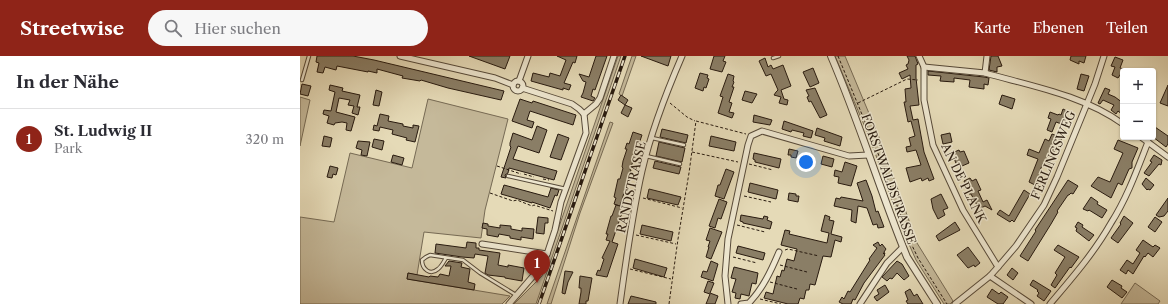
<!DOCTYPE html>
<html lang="de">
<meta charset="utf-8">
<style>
body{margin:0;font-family:"Libre Caslon Text",serif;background:#f7f7f7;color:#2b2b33}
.controls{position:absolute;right:12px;top:12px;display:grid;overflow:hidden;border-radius:4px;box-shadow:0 1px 3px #0004}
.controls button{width:36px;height:36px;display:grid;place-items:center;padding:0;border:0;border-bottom:1px solid #e1e1e2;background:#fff;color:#2b2b33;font:20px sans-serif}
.you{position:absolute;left:506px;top:106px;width:14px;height:14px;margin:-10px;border:3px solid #fff;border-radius:50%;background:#1a73e8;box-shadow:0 0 0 6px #1a73e833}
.badge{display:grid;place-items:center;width:26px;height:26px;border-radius:50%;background:#8f2418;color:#fff;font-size:13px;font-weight:700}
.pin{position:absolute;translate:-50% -33px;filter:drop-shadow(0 1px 2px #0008)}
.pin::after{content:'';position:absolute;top:21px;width:14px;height:12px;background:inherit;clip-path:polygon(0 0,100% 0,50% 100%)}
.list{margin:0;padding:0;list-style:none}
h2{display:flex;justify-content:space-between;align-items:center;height:52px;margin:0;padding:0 16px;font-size:17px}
h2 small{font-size:13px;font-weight:400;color:#7c7c81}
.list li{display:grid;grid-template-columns:26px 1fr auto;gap:12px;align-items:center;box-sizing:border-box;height:60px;padding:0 16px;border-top:1px solid #e1e1e2}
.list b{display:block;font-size:15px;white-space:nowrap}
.list p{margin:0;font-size:13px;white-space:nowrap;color:#7c7c81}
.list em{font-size:13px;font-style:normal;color:#7c7c81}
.icon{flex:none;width:22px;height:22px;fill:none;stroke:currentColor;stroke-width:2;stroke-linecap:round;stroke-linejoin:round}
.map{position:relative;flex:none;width:868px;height:248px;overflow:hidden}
header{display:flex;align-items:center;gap:24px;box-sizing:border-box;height:56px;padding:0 20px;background:#8f2418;color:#fff}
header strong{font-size:19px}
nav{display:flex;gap:22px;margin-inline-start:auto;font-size:14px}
.search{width:280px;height:36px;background:#f7f7f7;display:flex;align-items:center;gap:10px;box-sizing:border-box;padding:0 14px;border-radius:22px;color:#7c7c81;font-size:15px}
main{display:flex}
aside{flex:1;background:#fff}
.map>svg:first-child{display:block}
.green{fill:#c5b99a;stroke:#766a54}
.building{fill:#8a7e66;stroke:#281a0f}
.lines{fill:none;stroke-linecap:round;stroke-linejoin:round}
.service-casing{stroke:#574a39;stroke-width:4.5}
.minor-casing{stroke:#574a39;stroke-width:7}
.tertiary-casing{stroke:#574a39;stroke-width:8}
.path{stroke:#281a0f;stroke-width:1;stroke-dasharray:3 2;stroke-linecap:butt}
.service{stroke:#eee7d0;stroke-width:2.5}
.minor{stroke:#eee7d0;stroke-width:5}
.tertiary{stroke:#eee7d0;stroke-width:6}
.rail-casing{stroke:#281a0f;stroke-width:3.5}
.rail{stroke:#eee7d0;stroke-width:2;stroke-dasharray:6;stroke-linecap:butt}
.labels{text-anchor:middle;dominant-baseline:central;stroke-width:3;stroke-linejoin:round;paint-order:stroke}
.street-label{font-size:12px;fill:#281a0f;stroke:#eee7d0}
</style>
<header>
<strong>Streetwise</strong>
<div class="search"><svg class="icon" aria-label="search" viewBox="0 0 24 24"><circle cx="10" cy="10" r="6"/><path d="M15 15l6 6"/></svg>Hier suchen</div>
<nav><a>Karte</a><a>Ebenen</a><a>Teilen</a></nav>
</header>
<main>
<aside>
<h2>In der Nähe<small></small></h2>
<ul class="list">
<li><span class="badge">1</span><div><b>St. Ludwig II</b><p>Park</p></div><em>320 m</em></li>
</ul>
</aside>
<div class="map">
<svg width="868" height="248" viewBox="0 0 868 248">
<rect width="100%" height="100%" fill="#e5dab7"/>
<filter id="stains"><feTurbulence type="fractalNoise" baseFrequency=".005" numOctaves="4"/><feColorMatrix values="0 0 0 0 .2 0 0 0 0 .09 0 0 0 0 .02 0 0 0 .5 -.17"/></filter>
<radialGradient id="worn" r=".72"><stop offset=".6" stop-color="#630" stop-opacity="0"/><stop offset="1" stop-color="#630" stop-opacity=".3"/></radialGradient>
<!-- green -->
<g class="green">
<polygon points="318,0 321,0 236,248 214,248 242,220"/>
<polygon points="332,0 336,0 322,40 319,38"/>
<polygon points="535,0 545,0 581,86 617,187 653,245 650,248 644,248 616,204 604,177 570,83"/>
<polygon points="0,41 10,44 0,90"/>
<polygon points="128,43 208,63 185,154 181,182 124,176 117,219 108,217 107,223 210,240 202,248 0,248 0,161 34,166 50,97 112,112"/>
<polygon points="310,66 313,67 280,157 251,248 247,248"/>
<polygon points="835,227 860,245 858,248 821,248"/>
</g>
<!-- building -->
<g class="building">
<polygon points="17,0 53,0 74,4 204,35 201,44 148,32 121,24 120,25 102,22 103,20 77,13 77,17 68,15 68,16 37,10 36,14 25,11 23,17 17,16 19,7 16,6"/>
<polygon points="169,0 210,0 205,13"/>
<polygon points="257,0 277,0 275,7 273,6 264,27 271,29 269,34 263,32 263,34 231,25 233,17 249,21 250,17 260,20 266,4"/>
<polygon points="296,0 307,0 295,34 293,33 291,40 295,42 293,45 281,41 283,37 286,26 283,25 279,18 289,21"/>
<polygon points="341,0 371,0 368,10"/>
<polygon points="414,0 425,0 423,5 426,6 422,16 410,13"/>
<polygon points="607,0 615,0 618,8 616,9 616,22 619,49 610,50 613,64 618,63 624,96 634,123 629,125 628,122 622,125 621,122 610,126 606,112 621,109 616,94 607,96 606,91 611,90 609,82 615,80 611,65 608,66 604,46 606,46 605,33 611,32 610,19 602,23 599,17 608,13 606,9 608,8 609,4"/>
<polygon points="691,0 698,0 702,10 697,11 697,16 689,14"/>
<polygon points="771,0 786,0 784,7 779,5 779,8 770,4"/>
<polygon points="815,1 823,4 820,12 824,13 818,22 812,19 815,11 811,10"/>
<polygon points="465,2 468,11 471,9 473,13 483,9 491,30 481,34 484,43 488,44 487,49 479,47 481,41 474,39 476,36 478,34 471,18 466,20 459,5"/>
<polygon points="513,12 519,27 510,31 503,16"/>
<polygon points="628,15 684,21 689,22 688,29 684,28 684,33 669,31 670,24 654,22 654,26 640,25 641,20 628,19"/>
<polygon points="400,17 408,19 407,22 409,23 406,32 404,31 403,35 395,32"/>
<polygon points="428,18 434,20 433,25 434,26 432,31 434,31 429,46 432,47 429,56 434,57 432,62 418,57 423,41 420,40"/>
<polygon points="781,18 789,20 784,35 777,33"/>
<polygon points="2,28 11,30 8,40 0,38"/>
<polygon points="30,29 43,32 42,35 60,39 57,51 60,51 58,59 52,57 54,50 48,49 50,44 39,42 36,56 55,61 51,75 46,74 47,67 42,66 35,67 34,69 27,67 29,60 23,58 24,54 31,55 35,36 29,34"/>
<polygon points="868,29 868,50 860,47"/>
<polygon points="515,32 527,59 520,62 511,45 509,46 507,41 509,40 506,34"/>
<polygon points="805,32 810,34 808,38 815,41 823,47 823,59 818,55 816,58 811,54 814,49 803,44 800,48 798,47"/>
<polygon points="76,34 82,36 79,50 73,49"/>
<polygon points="445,35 457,38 452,47 442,44"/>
<polygon points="321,39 328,44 325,49 318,44"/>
<polygon points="702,39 715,43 712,53 699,48"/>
<polygon points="220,43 232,47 233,45 276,59 273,69 230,55 227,64 234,66 232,72 212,65"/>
<polygon points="325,49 332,52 328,61 321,57"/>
<polygon points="763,53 767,55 765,60 770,62 767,70 756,66 752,76 747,74 751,63 748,62 750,56 758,59 759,58 761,59"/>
<polygon points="80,58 89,60 88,65 103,68 103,70 113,72 113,69 119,70 115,86 106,84 107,82 92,78 93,74 80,71 79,75 73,74 74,69 77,70"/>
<polygon points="454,59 472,64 470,69 453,66"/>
<polygon points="484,65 513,75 511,82 503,80 504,77 492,74 491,76 482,73"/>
<polygon points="237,70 247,74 239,97 218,90 213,103 257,115 254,124 209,112 208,117 205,119 206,122 201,121 211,91 210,90 210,87 213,77 232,84"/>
<polygon points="855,71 868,80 868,88 866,91 853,81 853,74"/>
<polygon points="517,72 542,81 540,90 524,85 525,82 515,79"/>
<polygon points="362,73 388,79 386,87 360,81"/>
<polygon points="333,76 342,79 330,114 331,114 320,150 314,148 316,142 314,141 318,123 320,123 323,112 322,111 323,105 327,93 325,93 327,87 329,88"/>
<polygon points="650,77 652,86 643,88 641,79"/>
<polygon points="258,78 269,82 261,104 250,101"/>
<polygon points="752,78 762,82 758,91 757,90 749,109 743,107 739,117 741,118 735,129 729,126 738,103 727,99 729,93 739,97 745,83 749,85"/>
<polygon points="24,80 32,82 30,91 22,90"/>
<polygon points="411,80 436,86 434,95 409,90"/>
<polygon points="74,83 84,85 82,94 72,91"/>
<polygon points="818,84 838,92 832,106 832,112 829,113 822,129 818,127 811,142 791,130 798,121 810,126 823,97 814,93"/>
<polygon points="58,85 70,86 67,100 61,99 62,94 56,92"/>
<polygon points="359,86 385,92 382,106 356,100"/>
<polygon points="489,93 498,95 496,102 491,101 491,99 488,99"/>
<polygon points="659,94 660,96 664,95 669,107 662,110 661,108 657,110 652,97"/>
<polygon points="454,97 481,103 479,112 455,106 455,104 453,103"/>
<polygon points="93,99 104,102 102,109 91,106"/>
<polygon points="854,99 862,104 861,109 859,108 849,120 844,117 852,106 850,105"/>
<polygon points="523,100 534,103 532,111 521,108"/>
<polygon points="355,105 381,111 379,118 353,112"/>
<polygon points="545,106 557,110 551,130 538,127 539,121 534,120 535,114 542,116"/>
<polygon points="30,110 38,112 36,119 33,118 32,122 27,121"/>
<polygon points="426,113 434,116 424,143 415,140 418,129 420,129"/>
<polygon points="670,122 672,125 676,123 681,134 678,135 683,146 687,144 692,154 685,150 679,153 671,138 669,138 664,125"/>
<polygon points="846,122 854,129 850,134 848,133 847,134 842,128"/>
<polygon points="566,124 572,140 576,156 578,155 584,171 578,172 577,168 573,169 567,152 558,150 556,167 551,165 552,154 534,150 536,142 540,143 541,141 563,145 557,127"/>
<polygon points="768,124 778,130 773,138 771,137 769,139 768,139 757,155 758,156 751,168 728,205 720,200 736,175 735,174"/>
<polygon points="450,127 478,134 476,143 448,136"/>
<polygon points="204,129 248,141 251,132 259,134 257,140 255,139 250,152 232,146 232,147 201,138"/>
<polygon points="349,133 381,141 378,149 347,142"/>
<polygon points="724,134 730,138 714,166 712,164 710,166 697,158 700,154 709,160"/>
<polygon points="489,137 496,138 496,140 499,140 498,146 488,144"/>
<polygon points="641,138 648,152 643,154 645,159 638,163 633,153 631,143"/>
<polygon points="791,141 798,146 797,148 807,154 802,162 789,154 788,155 783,153"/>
<polygon points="868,142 868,155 864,160 859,161 856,159"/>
<polygon points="419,143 427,146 421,163 418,162 415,172 409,170"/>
<polygon points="316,149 324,151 312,186 318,188 307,221 296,219 298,214 300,215 304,203 302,202 310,185 306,184 308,178 306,178 311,160 312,160"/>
<polygon points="441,159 463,163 464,160 468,161 467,164 472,166 470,173 443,167 443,166 440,165"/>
<polygon points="525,159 530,161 529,164 534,165 531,178 542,181 541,186 535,184 531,201 523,200 515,229 510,228 509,234 506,234 504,243 500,242 498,248 488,248 464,242 466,236 473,238 477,220 480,221 482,214 484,215 487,203 494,205 497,193 481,189 485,174 490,175 489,178 527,187 529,177 521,175"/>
<polygon points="824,160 833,167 818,187 811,182 821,168 820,167"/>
<polygon points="238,161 248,162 248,167 245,167 244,178 236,177"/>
<polygon points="855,161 862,166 855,176 848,171"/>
<polygon points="655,166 660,174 639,185 636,180"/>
<polygon points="778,166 783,169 782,171 794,179 789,185 776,175 777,172 775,171"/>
<polygon points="183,167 188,168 188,170 200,172 200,169 211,170 211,173 222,175 222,172 234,173 233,183 221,181 221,184 210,182 210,180 199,178 198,181 187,179 187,173 182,172"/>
<polygon points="342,169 373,176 371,185 340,178"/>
<polygon points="410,172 422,176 411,203 406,201 409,191 408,191 410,185 406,184"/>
<polygon points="843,184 853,191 855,189 860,192 853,201 848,197 845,201 844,200 833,218 828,214 826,218 820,214 827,204 833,208 840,197 836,194"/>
<polygon points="167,186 176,187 176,192 179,192 179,194 200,197 198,209 208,211 208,209 224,212 222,225 205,222 205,221 188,219 185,217 188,200 175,198 174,202 162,201 135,197 136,188 166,192"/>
<polygon points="578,186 580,190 582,188 586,193 584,196 585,198 583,197 585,199 564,227 555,244 553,243 551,248 543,248 539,246 542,241 544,243 548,235 550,236 570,204 569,203 577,192 573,189"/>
<polygon points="758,189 779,201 771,212 770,211 755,232 751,229 757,219 755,217 765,201 754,194"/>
<polygon points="438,190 465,197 463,204 436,197"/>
<polygon points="668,191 680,207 675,211 674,209 668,212 657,199"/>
<polygon points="335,203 367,212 364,221 333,212"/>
<polygon points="149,205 162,207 161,211 170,213 168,226 175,228 174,234 107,223 108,217 129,221 130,220 138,221 140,218 149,220 151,210 145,210"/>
<polygon points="411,205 418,208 413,225 401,221 403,215 407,216"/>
<polygon points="597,205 602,208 609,220 604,224 597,217 592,223 590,222 587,225 582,221"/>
<polygon points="434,211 458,217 456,228 452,227 449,240 441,238 440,243 435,242 436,237 432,236 436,223 431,222"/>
<polygon points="712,212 718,217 713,224 707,219"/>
<polygon points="265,215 273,216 268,226 265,238 262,237"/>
<polygon points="280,220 292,222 288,245 286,245 286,248 279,248 281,236 281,232 279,232"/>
<polygon points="733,224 751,235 744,245 737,240 739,237 737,235 738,234 730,229"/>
<polygon points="812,224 822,230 821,232 827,236 822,242 807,231"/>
<polygon points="408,225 414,227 410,237 418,240 415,248 406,248 410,238 404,236"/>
<polygon points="585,229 589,236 577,245 574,241 579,238 577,234"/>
<polygon points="610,233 614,240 617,238 623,248 608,248 606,245 608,244 605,236"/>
<polygon points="692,233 699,238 701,236 708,241 703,248 698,248 687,241"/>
<polygon points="331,240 356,246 356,248 328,248"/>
</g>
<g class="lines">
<defs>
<g id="service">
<polyline points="473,2 479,0"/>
<polyline points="2,24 9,0"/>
<polyline points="352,82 384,89"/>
<polyline points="346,100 380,108"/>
<polyline points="208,120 266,133"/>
<path d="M 146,202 C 144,205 142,210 138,213 C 130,220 122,213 122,204 L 126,201 L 130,199 L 163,204 L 180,217 L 216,239"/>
</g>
<g id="minor">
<polyline points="100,0 195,22 213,29"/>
<polyline points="619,0 624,11 624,44 633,89 663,154 698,211"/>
<polyline points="624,11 685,17 687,0"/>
<path d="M 685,17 C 731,30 783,39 823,68"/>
<polyline points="219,25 228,0"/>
<circle cx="218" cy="30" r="5"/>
<polyline points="222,32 272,48 279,53 284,58"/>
<polyline points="284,58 296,48 300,42 314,0"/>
<polyline points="841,81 868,101"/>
<polyline points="182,188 247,198"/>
<polyline points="690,220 731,248"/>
<polyline points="209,248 240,212 247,198 255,174 261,146 286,77 284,58"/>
<path d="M 320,248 C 326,204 332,159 342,115 C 351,76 366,37 382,0"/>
<polyline points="428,248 425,220 428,183 448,89 451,80 462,75 549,100 568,99"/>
<path d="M 441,248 L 449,247 C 463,232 471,215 479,196"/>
<polyline points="560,248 587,207 603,191"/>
<polyline points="655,248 690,220 698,211 716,190 744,149 757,121 795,28 804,0"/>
<path d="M 750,248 C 772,222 794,197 811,167 C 827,142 837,114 848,86"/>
</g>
<path id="tertiary" d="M 531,0 C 558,63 578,128 603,191 L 607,201 L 637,248"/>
</defs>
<!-- service casing -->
<use href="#service" class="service-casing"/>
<!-- minor casing -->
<use href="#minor" class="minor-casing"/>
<!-- tertiary casing -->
<use href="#tertiary" class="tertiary-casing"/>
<!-- path -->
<g class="path">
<polyline points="538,0 584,112 608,181 618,202 647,248"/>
<polyline points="370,47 387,61 395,65"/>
<polyline points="558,47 607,23 618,24"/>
<polyline points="392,96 438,106"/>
<polyline points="449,108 473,114"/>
<polyline points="197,110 221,118"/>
<polyline points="224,118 234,121"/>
<polyline points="243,123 249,124"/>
<polyline points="190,137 213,145 217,144 232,150 234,149 253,155"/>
<polyline points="444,140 471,146"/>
<polyline points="343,142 382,152"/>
<polyline points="437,169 465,176"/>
<polyline points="336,179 376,188"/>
<polyline points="485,194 488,193 519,200"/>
<polyline points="433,201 457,207"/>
<polyline points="480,209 507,216"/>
<polyline points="330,213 371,223"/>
<polyline points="470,226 497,233"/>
<polyline points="460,243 481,248"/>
<polyline points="369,248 378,183 389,117 396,65 446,78"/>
</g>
<!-- service -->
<use href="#service" class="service"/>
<!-- minor -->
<use href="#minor" class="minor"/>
<!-- tertiary -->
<use href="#tertiary" class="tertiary"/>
<defs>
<polyline id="rail" points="239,248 325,0"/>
</defs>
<!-- rail casing -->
<use href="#rail" class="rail-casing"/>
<!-- rail -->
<use href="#rail" class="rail"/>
</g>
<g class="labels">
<!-- street labels -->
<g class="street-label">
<text transform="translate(753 99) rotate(-67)">FERLINGSWEG</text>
<text transform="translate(589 123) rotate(70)">FORSTWALDSTRASSE</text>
<text transform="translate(664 127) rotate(64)">AN DE PLANK</text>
<text transform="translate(331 131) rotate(-77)">RANDSTRASSE</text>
</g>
</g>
<rect width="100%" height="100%" filter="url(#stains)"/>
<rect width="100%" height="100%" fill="url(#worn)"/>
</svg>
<div class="controls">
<button>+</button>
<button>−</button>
</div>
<div class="you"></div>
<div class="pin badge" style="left:237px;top:227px">1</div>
</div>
</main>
